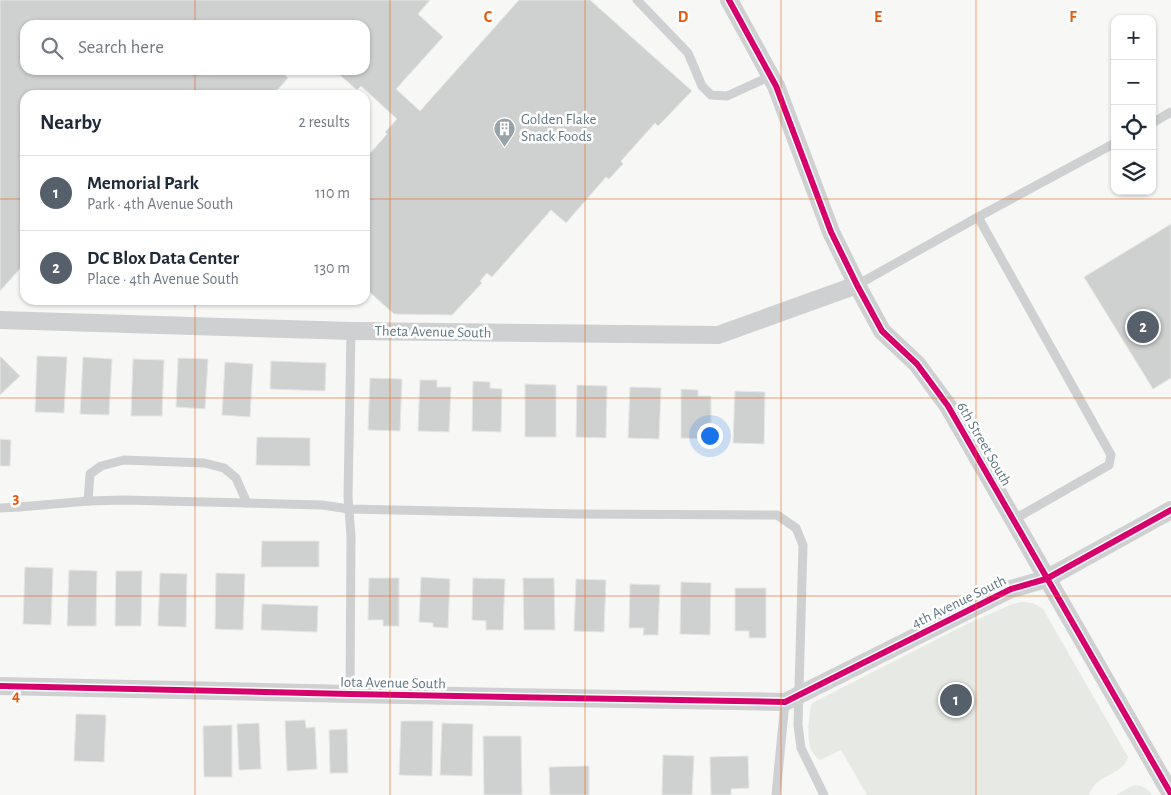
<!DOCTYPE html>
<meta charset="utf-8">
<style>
body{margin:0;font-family:"Alegreya Sans",sans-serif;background:#f6f6f7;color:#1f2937}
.controls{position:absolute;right:15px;top:15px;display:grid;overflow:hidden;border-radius:10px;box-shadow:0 1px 4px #0004}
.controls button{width:45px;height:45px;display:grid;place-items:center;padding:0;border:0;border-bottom:1px solid #e0e1e3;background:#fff;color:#1f2937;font:25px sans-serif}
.you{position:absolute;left:709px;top:435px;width:18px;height:18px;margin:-12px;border:4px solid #fff;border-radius:50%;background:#1a73e8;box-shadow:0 0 0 8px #1a73e833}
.badge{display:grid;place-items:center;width:32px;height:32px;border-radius:50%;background:#55606b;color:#fff;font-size:16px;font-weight:700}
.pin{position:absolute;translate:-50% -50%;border:2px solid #fff;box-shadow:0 1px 5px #0006}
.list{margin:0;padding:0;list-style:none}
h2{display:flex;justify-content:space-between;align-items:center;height:65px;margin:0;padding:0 20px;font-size:21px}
h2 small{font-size:16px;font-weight:400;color:#747a83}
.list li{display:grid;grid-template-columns:32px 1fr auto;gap:15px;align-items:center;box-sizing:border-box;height:75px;padding:0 20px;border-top:1px solid #e0e1e3}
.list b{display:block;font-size:19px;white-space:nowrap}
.list p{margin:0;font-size:16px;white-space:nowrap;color:#747a83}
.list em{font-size:16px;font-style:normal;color:#747a83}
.icon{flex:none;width:28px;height:28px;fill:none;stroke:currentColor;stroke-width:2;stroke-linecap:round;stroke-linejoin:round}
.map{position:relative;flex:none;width:1171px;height:795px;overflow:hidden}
.search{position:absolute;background:#fff;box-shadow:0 1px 4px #0004;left:20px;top:20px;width:350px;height:55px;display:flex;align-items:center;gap:12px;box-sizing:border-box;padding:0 18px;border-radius:15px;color:#747a83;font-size:19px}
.panel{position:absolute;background:#fff;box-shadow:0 1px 4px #0004;left:20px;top:90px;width:350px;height:215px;border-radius:15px}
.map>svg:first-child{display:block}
.green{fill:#e7eae4}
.building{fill:#cfd1d1;stroke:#e6e6e6}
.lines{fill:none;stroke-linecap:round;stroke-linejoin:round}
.service{stroke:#ced0d1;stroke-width:9}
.minor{stroke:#ced0d1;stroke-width:18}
.cycleway-casing{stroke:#fff;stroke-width:9}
.cycleway{stroke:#d6006c;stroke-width:6}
.grid{fill:none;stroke:#e8590c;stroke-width:1;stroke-opacity:0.55}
.labels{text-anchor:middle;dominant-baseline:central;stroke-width:5;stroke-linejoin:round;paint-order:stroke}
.poi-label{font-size:15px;fill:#617881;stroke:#fff;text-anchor:start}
.street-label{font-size:15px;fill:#617881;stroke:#fff}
.grid-label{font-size:16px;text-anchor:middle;font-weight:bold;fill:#e8590c;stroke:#fff;stroke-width:5;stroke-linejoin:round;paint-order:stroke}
</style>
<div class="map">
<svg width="1171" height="795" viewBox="0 0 1171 795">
<rect width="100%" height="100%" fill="#f7f7f6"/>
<!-- green -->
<g class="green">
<path d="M 1020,602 C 1029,602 1036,603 1043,609 L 1128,757 C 1122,777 1096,773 1089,795 L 867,795 L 841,750 L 820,760 C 803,750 809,720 811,705 L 814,702 L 965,625 L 1010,605 Z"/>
<path d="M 1135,785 C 1141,785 1149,789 1152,795 L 1116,795 L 1130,787 Z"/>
</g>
<!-- building -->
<g class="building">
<polygon points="0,0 430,0 418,14 443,37 396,89 420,111 519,0 590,0 692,91 658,126 655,123 621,161 623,164 609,179 606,177 566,223 551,210 492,277 487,273 480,281 482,283 452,315 394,314 365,288 365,159 387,134 385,132 397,119 361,86 357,90 334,70 365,70 365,25 25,25 25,70 279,70 288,78 273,95 25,95 25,263 0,291"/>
<polygon points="1171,224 1171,378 1153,389 1084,277"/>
<polygon points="0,356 20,376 0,395"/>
<polygon points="37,356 67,357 64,413 35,412"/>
<polygon points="83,357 112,359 109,415 80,414"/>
<polygon points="178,358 208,359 205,409 176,407"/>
<polygon points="133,359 164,360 162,416 131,416"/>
<polygon points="271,361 326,363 325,391 270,389"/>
<polygon points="225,362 253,364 250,417 222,415"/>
<polygon points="370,378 402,379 400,431 368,430"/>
<polygon points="420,380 437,380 437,387 451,387 449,432 418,431"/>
<polygon points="473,381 490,382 490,388 502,389 501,432 472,431"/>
<polygon points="525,384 556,385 556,437 525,437"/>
<polygon points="577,385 607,386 606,438 576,437"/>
<polygon points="630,387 661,388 659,439 628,438"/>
<polygon points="681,389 698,390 698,396 711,396 711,439 681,438"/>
<polygon points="735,391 765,392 764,444 733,443"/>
<polygon points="257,437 310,438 310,466 256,465"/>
<polygon points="0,439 11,440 10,466 0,466"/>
<polygon points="262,541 319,541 319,567 261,567"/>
<polygon points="25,567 53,568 51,625 23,624"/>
<polygon points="69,570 97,571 96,626 67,626"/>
<polygon points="116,571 142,571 141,626 115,626"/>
<polygon points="160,573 187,574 186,627 158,626"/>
<polygon points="216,573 245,574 243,630 215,629"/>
<polygon points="421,577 450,579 448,628 433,627 433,623 419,622"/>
<polygon points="369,578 399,578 399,626 383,626 383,620 368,620"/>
<polygon points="473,578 505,579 503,630 486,630 486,621 472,620"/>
<polygon points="523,578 554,578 555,630 524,630"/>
<polygon points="576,579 606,580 604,632 574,631"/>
<polygon points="681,582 711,583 710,635 680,634"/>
<polygon points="630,584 660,585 658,635 643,635 644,628 629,628"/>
<polygon points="735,588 766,588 766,638 749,638 749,631 735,631"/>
<polygon points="262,604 318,606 317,632 261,630"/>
<polygon points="76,714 106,715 104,762 74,761"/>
<polygon points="305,720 306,728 315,727 317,769 287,771 285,721"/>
<polygon points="401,721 433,721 432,776 399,775"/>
<polygon points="259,723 261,769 239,770 237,724"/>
<polygon points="442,723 473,724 472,776 440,775"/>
<polygon points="232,725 232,777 204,777 203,726"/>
<polygon points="347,729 348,773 330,773 329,730"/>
<polygon points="483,736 521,736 522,795 484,795"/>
<polygon points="663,755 694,756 692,795 662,795"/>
<polygon points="748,756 749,788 731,789 731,795 711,795 710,757"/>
<polygon points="589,766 589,795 550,795 549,767"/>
</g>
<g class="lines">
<!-- service -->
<g class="service">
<polyline points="637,0 688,53 702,86 711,95 727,96 771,76"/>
<polyline points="1152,123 1171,112"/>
<polyline points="978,217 1115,143"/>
<polyline points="857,285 978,217 1111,455 1109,465 1013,520"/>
<polyline points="88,501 90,474 101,466 124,460 204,463 224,468 236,478 247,503"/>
<polyline points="0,508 20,507 88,501 124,500 322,505 349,509 576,514 777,515 796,528 803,545 798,725 801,748 824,795"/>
<polyline points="350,694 351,536 348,497 351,331"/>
<polyline points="776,795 785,702"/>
</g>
<!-- minor -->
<g class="minor">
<polyline points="729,0 776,86 831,232 857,285 882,331 917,364 948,406 1171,794"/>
<polyline points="0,320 351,331 718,335 857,285"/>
<polyline points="0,686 350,694 785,702 1011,589 1046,579 1171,510"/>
</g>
<defs>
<g id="cycleway">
<polyline points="729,0 776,86 831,232 857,285 882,331 917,364 948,406 1171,794"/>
<polyline points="0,686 350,694 785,702 1011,589 1046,579 1171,510"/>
</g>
</defs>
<!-- cycleway casing -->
<use href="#cycleway" class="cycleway-casing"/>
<!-- cycleway -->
<use href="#cycleway" class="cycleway"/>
</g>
<!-- grid -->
<path class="grid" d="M 195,0 L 195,25M 390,0 L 390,795M 585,0 L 585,795M 781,0 L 781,795M 976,0 L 976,795M 195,70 L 195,95M 0,199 L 25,199M 365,199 L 1171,199M 195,300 L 195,795M 0,398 L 1171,398M 0,596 L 1171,596"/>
<!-- icons -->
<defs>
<symbol id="building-pin" viewBox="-11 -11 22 30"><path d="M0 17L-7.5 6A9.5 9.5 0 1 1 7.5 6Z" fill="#96a4aa" stroke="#fff"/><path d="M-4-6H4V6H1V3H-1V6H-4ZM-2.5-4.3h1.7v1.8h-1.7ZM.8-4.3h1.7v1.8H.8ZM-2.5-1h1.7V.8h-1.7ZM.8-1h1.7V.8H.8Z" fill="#fff"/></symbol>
</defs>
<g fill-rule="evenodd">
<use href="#building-pin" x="492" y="116" width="25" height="34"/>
</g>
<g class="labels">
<!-- poi labels -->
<g class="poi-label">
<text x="521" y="119">Golden Flake<tspan x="521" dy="17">Snack Foods</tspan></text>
</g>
<!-- street labels -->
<g class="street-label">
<text transform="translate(433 332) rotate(1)">Theta Avenue South</text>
<text transform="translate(984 444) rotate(60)">6th Street South</text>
<text transform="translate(959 602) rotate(-26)">4th Avenue South</text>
<text transform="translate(393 683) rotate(1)">Iota Avenue South</text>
</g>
</g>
<g class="grid-label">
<text x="488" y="22">C</text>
<text x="683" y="22">D</text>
<text x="878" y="22">E</text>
<text x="1073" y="22">F</text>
<text x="16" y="503">3</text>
<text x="16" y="701">4</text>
</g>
</svg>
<div class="controls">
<button>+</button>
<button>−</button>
<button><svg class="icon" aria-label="locate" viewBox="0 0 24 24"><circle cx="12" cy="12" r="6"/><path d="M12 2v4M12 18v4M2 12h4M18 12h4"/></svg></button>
<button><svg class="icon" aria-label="layers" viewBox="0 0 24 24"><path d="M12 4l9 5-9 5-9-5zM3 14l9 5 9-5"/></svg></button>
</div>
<div class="you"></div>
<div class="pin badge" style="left:956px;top:700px">1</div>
<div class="pin badge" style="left:1143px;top:327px">2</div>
<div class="search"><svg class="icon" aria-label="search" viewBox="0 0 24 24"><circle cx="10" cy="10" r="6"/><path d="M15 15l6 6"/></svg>Search here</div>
<section class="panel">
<h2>Nearby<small>2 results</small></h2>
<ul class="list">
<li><span class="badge">1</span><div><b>Memorial Park</b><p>Park · 4th Avenue South</p></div><em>110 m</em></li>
<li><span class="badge">2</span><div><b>DC Blox Data Center</b><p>Place · 4th Avenue South</p></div><em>130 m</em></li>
</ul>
</section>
</div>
